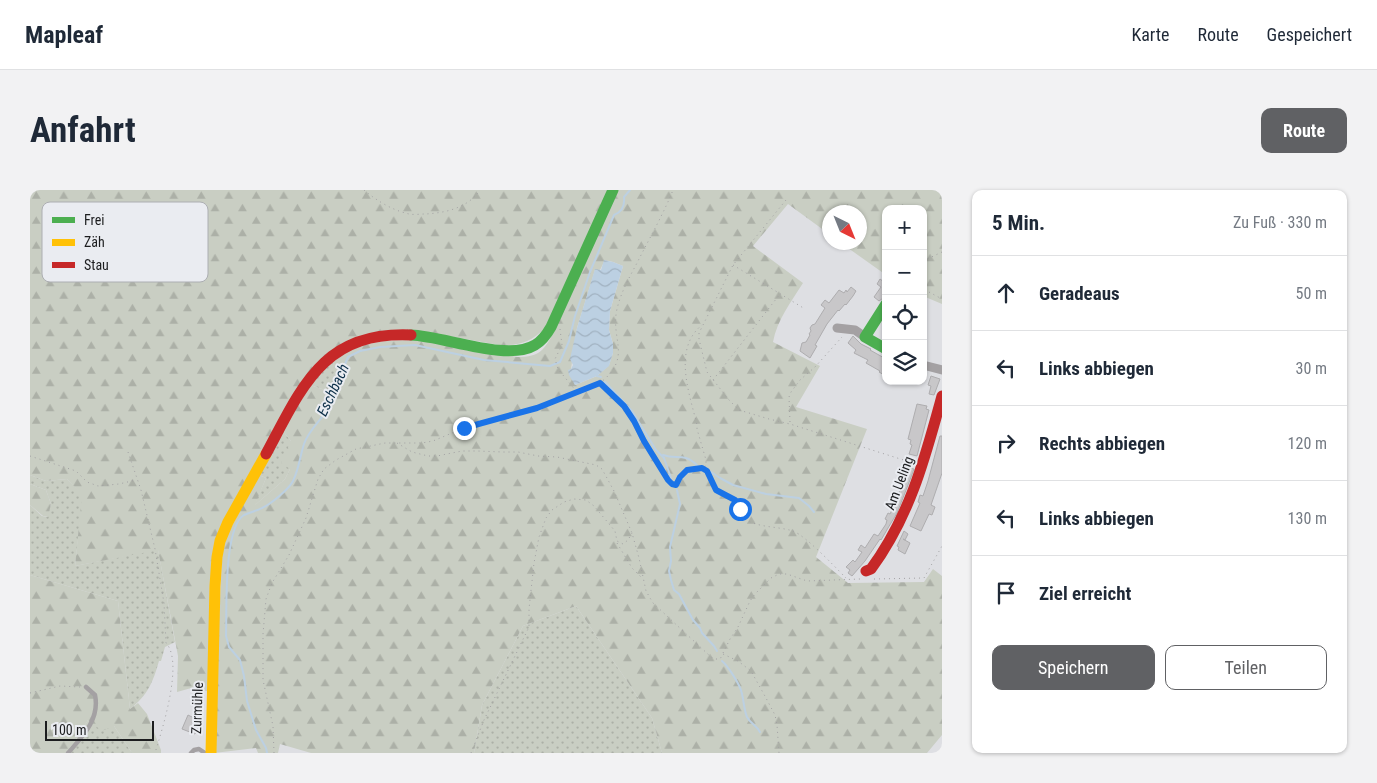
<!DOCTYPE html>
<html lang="de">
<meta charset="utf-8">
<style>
body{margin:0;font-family:"Roboto Condensed",sans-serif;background:#f2f2f3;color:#1f2937}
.controls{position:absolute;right:15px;top:15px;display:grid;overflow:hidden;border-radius:10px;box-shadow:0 1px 4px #0004}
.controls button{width:45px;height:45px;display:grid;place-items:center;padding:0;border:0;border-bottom:1px solid #e0e1e3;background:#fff;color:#1f2937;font:25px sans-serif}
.compass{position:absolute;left:792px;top:15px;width:45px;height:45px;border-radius:50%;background:#fff;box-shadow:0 1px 4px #0004;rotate:137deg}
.scale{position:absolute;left:15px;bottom:12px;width:109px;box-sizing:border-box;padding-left:5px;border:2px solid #1c1d1f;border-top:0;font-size:14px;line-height:18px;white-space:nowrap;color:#1c1d1f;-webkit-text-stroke:4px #eaecf1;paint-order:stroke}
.stop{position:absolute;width:15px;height:15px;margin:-11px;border:4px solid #1a73e8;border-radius:50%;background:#fff}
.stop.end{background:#1a73e8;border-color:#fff;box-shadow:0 1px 5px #0008}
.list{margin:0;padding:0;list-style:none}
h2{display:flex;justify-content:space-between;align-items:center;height:65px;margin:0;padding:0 20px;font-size:21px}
h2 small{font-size:16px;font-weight:400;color:#747a83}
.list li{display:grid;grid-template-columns:32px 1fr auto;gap:15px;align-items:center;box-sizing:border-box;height:75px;padding:0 20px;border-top:1px solid #e0e1e3}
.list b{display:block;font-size:19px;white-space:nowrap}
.list em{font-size:16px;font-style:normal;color:#747a83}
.actions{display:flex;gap:10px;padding:15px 20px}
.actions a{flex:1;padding:11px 0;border:1px solid #606164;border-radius:10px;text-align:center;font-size:18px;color:#606164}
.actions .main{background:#606164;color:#fff}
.icon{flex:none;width:28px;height:28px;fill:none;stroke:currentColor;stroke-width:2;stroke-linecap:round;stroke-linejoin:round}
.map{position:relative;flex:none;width:912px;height:563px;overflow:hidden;border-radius:10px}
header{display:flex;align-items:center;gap:30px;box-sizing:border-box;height:70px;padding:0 25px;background:#fff;border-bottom:1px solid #e0e1e3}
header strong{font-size:24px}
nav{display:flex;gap:28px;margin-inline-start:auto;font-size:18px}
.intro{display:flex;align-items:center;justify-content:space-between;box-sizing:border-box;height:120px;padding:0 30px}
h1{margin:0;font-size:35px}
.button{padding:12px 22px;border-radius:10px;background:#606164;color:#fff;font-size:18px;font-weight:700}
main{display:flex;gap:30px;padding:0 30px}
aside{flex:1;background:#fff;border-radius:10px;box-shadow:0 1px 4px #0004}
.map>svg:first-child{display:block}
.grass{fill:url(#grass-dots)}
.forest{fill:url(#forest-firs);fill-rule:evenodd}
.water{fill:url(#water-waves)}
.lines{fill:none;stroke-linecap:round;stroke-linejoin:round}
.stream{stroke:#bcd0e2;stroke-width:2}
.building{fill:#c8c7c9;stroke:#aeadaf}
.path{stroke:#a2a1a3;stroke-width:1;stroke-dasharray:1 4;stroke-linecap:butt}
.lane{stroke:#a4a1a3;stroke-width:4.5}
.street{stroke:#a4a1a3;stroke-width:9}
.fast{stroke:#4caf50;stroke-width:11}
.slow{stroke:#ffc107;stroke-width:11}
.jam{stroke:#c62828;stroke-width:11}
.route{stroke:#1a73e8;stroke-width:6}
.labels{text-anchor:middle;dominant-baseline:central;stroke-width:4;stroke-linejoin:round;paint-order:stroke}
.street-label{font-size:14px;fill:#1c1d1f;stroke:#eaecf1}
.water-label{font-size:15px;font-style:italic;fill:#0b2e47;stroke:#eaecf1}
.key{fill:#eaecf1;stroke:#acaeb2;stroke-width:1}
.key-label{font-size:14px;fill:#1c1d1f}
</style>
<header>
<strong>Mapleaf</strong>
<nav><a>Karte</a><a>Route</a><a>Gespeichert</a></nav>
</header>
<div class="intro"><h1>Anfahrt</h1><a class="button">Route</a></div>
<main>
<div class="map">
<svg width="912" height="563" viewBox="0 0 912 563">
<defs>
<pattern id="grass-dots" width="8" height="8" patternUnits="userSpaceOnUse" patternTransform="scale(1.25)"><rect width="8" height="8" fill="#c9cec3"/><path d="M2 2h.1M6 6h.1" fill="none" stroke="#acb0a7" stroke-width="1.8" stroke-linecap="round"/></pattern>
<pattern id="forest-firs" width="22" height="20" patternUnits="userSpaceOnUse" patternTransform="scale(1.25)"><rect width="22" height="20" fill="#c9cec3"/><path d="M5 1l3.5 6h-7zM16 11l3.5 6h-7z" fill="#acb0a7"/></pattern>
<pattern id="water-waves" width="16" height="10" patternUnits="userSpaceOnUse" patternTransform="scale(1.25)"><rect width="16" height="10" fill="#bcd0e2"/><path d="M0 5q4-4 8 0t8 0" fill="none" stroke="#a1b2c1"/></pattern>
</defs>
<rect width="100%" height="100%" fill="#dedfe3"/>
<!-- grass -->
<g class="grass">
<polygon points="301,171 310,180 298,201 280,195"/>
<polygon points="253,241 261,251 260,279 255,289 224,316 236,288 229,285"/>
<path d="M 0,285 L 16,291 L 37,289 L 53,305 L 45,376 L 128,359 L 145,452 L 135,457 L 131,471 L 129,471 C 123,492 118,505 100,519 L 88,411 L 0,385 L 0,315 L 12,326 L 17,327 L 21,314 L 16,300 L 0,294 Z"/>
<polygon points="546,416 622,528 632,563 444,563 452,515 493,436"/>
<polygon points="58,530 84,536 102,563 35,563 44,553"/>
</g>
<!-- forest -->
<g class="forest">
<path d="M 0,0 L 578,0 L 515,138 C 501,152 489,156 469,155 L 385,140 L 302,161 L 192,338 L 179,502 L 173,500 L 172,495 L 147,502 L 148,466 L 128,360 L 45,376 L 52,305 L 37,289 L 16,291 L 0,285 Z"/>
<path d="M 587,0 L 912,0 L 912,114 L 893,106 L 893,19 L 856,19 L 856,85 L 811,53 L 829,52 L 829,22 L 799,22 L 799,44 L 758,14 L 723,56 L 773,93 C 761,112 747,130 743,152 L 790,176 L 766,217 L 837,239 L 786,367 L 818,393 L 894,392 L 903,379 L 912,386 L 912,545 L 897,563 L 632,563 L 622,528 L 546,416 L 493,436 L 452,515 L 444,563 L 281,563 L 250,554 L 248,563 L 228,563 L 226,558 L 184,563 L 188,446 L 193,353 L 229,285 L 236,288 L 225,315 L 255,289 L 260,279 L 251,273 L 261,251 L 253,241 L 280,195 L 298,201 L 309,180 L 301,171 C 356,133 426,156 487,167 C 511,167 514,160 525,140 ZM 575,70 L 583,72 L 593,76 L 580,121 L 579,140 L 583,154 L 583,163 L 579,175 L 567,186 L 545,195 L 541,179 L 547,138 L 565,80 L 570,80 Z"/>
<polygon points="0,294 16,300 21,314 18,327 13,326 0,315"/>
<polygon points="0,385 88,411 100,519 108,513 117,524 131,560 131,563 102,563 84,536 72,541 58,530 44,553 35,563 0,563"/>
</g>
<!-- water -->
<polygon class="water" points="574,70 583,72 593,76 580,121 579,140 583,154 583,163 579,176 567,186 545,195 539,185 538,180 541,179 543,175 540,169 547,138 565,79 571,80"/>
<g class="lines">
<!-- stream -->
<g class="stream">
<polyline points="567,186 571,187"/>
<polyline points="575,192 602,221 626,260 634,268 641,288"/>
<path d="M 633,265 C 647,270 653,262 667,275"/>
<polyline points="678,280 690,288 703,295 736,304 769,308 779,316 784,322"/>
<polyline points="647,300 650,314 640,357 641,371 639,381 641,390 644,400 649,404 663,430 670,438 672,443 684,456 687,461"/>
<path d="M 692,471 C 698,476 711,496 712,504 C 714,512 714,520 717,527 C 720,533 726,535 730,542"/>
<path d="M 237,563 L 236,558 L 226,540 L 217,511 L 214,486 L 210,470 L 199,457 L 196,446 C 197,422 193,338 214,325 C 220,322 227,321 232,318 C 241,314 259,299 263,291 C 269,279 270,266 274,254 C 278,242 288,233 295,223 C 305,206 310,185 318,167 L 330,161 L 350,157 L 385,155 L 454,170 L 520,176 L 530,172 L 539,151 L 545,126 L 560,82 L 584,25 C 592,22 595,16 594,7 L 600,0"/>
</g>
</g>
<!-- building -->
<g class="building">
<polygon points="850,89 854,92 856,91 856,106 849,111 844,107 851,97 847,94"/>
<polygon points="821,97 826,101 823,106 816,115 815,114 809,121 808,120 797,134 785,155 787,156 780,168 770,161 772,153 776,152 780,145 779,144 781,141 780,138 782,135 785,134 795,118 791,115 795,110 799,113 809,100 814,103 816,100 817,102"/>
<polygon points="823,146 831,154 841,159 840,160 856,169 856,186 849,182 850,181 836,173 838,170 824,163 826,160 818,153"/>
<polygon points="901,186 910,189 904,205 899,204 901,196 898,195"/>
<polygon points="887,214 897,216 896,219 899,220 887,266 879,264 882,255 880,254 881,250 878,249"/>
<polygon points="910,246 912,246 912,283 901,315 905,317 902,325 899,324 891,341 880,336 890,313 888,312 890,305 893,306 898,291"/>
<polygon points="879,278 884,279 880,290 867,323 858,338 851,350 850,349 835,371 822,386 818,383 820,380 816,377 823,370 825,372 832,362 828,360 831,355 835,358 844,344 848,346 856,334 857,330 855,329 858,323 860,324 864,316"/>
<polygon points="874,341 878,344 875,350 873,349 880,353 875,364 868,360 869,357 867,356"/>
<polygon points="158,525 164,528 162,533 169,536 165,544 152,539"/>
</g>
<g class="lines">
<!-- path -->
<g class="path">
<path d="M 334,0 C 347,11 362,20 379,24 C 384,25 390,24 395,24 C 415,23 438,18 450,0"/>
<polyline points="756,10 703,75 669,143 669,149 677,182 699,210 709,220 739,229 760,234 883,273"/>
<polyline points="893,71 912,62"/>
<polyline points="703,75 775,119"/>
<polyline points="893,94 899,102 912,109"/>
<polyline points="530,139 532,155 525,169 528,179 546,201"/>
<polyline points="683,190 750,104"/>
<path d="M 571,193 L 594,216 L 604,231 L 614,251 L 638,290 L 642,294 L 646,295 C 656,273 660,284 676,276 L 676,270 L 667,239 L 667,235 C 660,205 642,159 672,135"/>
<polyline points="760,232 759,207 761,202 770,190 785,177 812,147"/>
<polyline points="367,253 382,262 398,266 407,266 432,261 447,261 473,262 488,262 508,266 527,267 566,275 572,279 584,301 602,343 609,368 616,401 623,413 681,467 685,469 690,469 693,464 708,471 721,481 736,508 745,525 747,535 749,563"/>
<path d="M 98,262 L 111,300 L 125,359 L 134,413 L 136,453 C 154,472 132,540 125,563"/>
<polyline points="0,266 46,281 57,292 68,296 89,294 106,290"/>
<path d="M 672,278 L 677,281 L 686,299 L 705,310 L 707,313 L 713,328 C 727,338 747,336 763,341 C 776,346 805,377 816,388"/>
<polyline points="587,353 602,378 612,388"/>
<polyline points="844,389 894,388 912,356"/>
<polyline points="693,463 700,449 708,437 720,411 725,404 741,388 749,384 757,384 777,391 830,389"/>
<polyline points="0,503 30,496 50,497"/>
<path d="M 244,563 L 243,536 L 233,490 L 233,444 L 236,409 L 242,393 L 259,365 L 276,328 L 288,289 L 294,279 L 306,270 L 326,259 L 355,253 L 392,253 L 403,251 L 434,238 L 507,218 L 570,193 C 603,167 580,150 587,119 C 591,102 599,88 607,73 C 619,49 633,25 643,0"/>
<polyline points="441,563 454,530 499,437 499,419 504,373 509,347 516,328 522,320 534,312 544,309 556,310 564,316 585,341 587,351 593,354 598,350 602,343"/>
</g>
<!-- lane -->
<g class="lane">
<path d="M 38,563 C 53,546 70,529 65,505 L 56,497"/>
<polyline points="161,563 164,560 169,559 175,563"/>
</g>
<!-- street -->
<g class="street">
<polyline points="807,138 825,140 835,147"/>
<polyline points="893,175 912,180"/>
</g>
<!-- fast -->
<g class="fast">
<polyline points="856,114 835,147 856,159"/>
<path d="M 381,145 C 414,146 477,172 505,155 C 512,151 517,144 521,137 L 583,0"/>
</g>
<!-- slow -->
<polyline class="slow" points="181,563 185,396 187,367 190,351 198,332 236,264"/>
<!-- jam -->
<g class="jam">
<path d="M 236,264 C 272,197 293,141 381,145"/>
<path d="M 836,381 L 841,379 C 880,326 895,268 912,206"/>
</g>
</g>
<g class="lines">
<!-- route -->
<polyline class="route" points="434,238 507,218 570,193 594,216 604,231 614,251 638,290 642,294 646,295 650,287 657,280 672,278 677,281 686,300 705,310 710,319"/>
</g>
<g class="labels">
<!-- street labels -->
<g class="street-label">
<text transform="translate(869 293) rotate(-69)">Am Ueling</text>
<text transform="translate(167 518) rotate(-88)">Zurmühle</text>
</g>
<!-- water labels -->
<g class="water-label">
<text transform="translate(303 200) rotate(-65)">Eschbach</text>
</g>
</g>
<!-- legend -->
<rect x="12" y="12" width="166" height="80" rx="8" class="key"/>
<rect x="22" y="27" width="23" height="6" fill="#4caf50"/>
<rect x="22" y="49" width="23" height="7" fill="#ffc107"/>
<rect x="22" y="72" width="23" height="6" fill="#c62828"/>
<g class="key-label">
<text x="54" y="35">Frei</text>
<text x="54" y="57">Zäh</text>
<text x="54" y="80">Stau</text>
</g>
</svg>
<div class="controls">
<button>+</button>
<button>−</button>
<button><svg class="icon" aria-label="locate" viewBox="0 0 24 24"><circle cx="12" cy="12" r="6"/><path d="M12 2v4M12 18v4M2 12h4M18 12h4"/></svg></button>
<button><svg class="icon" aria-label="layers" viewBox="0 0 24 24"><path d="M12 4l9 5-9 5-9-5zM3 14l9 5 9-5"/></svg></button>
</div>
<svg class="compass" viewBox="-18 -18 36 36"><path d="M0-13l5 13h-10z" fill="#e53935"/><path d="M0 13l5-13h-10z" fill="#747a83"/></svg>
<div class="scale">100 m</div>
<div class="stop" style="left:710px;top:319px"></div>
<div class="stop end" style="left:434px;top:238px"></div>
</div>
<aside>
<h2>5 Min.<small>Zu Fuß · 330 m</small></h2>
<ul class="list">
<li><svg class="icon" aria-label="ahead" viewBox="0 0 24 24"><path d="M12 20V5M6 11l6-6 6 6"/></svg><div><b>Geradeaus</b></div><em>50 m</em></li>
<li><svg class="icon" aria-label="left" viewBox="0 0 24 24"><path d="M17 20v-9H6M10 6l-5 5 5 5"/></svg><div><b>Links abbiegen</b></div><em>30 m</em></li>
<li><svg class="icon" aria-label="right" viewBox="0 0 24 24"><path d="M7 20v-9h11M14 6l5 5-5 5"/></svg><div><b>Rechts abbiegen</b></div><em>120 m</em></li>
<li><svg class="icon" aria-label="left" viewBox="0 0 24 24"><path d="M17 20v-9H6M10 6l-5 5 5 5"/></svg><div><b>Links abbiegen</b></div><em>130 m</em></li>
<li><svg class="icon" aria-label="arrive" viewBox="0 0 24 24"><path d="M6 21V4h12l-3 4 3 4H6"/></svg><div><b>Ziel erreicht</b></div></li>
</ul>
<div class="actions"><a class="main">Speichern</a><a>Teilen</a></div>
</aside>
</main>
